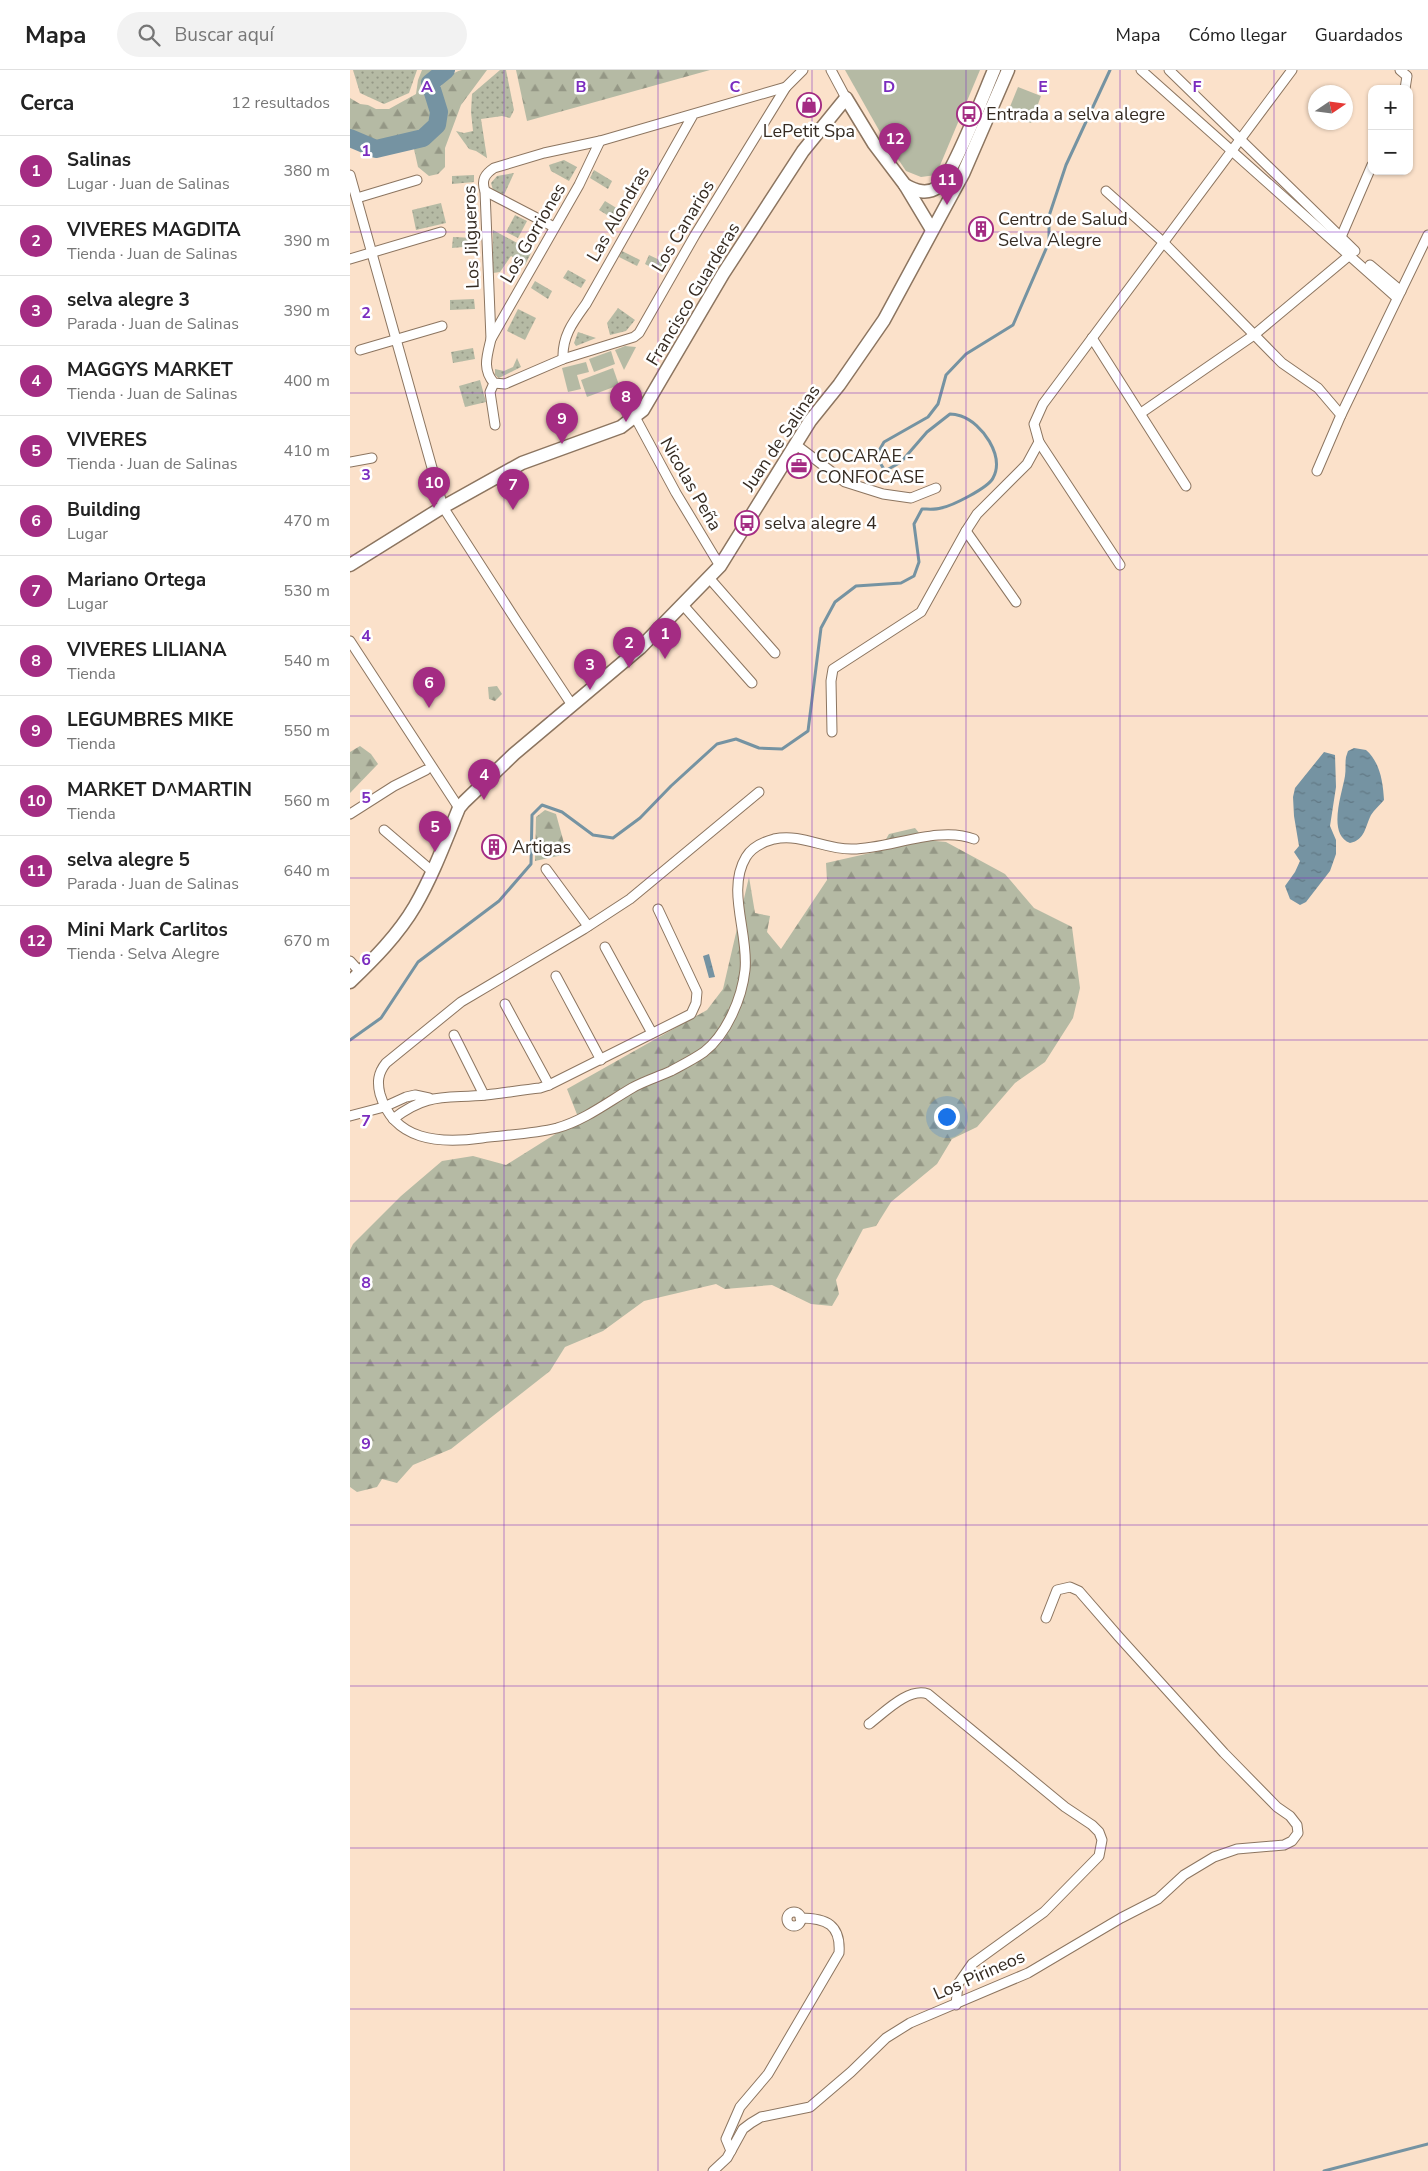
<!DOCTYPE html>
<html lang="es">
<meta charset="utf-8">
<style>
body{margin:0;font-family:"Nunito Sans",sans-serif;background:#f2f2f2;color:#222}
.controls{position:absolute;right:15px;top:15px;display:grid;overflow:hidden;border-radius:10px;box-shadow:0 1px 4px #0004}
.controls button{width:45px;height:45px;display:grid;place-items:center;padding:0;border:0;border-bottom:1px solid #e0e0e0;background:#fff;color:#222;font:25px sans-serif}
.compass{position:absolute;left:958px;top:15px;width:45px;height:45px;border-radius:50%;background:#fff;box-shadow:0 1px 4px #0004;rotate:77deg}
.you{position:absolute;left:596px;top:1046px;width:18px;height:18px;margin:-12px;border:4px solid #fff;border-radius:50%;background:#1a73e8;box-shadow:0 0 0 8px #1a73e833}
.badge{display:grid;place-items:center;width:32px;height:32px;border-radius:50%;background:#a42c83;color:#fff;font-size:16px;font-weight:700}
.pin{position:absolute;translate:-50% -41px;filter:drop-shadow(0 1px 2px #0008)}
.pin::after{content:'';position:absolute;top:26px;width:18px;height:15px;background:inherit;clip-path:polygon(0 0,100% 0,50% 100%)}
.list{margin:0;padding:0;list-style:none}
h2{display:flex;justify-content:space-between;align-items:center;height:65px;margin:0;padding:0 20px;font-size:21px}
h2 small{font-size:16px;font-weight:400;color:#767676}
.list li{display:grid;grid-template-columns:32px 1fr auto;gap:15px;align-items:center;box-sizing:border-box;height:70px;padding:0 20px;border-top:1px solid #e0e0e0}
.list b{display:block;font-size:19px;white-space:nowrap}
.list p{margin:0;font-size:16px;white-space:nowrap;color:#767676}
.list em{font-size:16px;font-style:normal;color:#767676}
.icon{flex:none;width:28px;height:28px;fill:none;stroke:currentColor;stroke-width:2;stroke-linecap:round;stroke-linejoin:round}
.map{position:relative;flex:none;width:1078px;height:2101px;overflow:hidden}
header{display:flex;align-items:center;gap:30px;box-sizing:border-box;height:70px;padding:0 25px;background:#fff;border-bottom:1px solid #e0e0e0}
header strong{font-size:24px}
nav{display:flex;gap:28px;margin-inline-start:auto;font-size:18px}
.search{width:350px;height:45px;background:#f2f2f2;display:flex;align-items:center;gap:12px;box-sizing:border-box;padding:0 18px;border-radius:28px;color:#767676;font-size:19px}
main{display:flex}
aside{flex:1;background:#fff}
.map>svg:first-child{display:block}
.grass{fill:url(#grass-dots)}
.forest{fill:url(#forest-firs)}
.green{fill:#b5baa4}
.water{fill:url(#water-ripples)}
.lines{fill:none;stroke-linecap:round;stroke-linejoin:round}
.stream{stroke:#7593a2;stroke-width:3}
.river{stroke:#7593a2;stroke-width:18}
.street-casing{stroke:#8c7560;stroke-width:11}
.secondary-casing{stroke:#8c7560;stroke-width:15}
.street{stroke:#fff;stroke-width:9}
.secondary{stroke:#fff;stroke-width:12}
.grid{fill:none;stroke:#7b2cbf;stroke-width:1;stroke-opacity:0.55}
.labels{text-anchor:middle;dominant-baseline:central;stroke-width:5;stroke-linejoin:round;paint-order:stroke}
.poi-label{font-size:18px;fill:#352b22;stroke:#fff;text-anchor:start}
.street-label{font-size:18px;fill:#352b22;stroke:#fff}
.grid-label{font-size:16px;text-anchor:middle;font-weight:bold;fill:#7b2cbf;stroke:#fff;stroke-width:5;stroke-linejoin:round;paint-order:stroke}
</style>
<header>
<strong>Mapa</strong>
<div class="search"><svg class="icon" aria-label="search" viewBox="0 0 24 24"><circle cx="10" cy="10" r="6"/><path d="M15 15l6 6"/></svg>Buscar aquí</div>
<nav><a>Mapa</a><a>Cómo llegar</a><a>Guardados</a></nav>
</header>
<main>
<aside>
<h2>Cerca<small>12 resultados</small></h2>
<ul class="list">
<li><span class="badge">1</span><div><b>Salinas</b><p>Lugar · Juan de Salinas</p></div><em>380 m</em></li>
<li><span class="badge">2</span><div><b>VIVERES MAGDITA</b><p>Tienda · Juan de Salinas</p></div><em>390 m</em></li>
<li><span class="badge">3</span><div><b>selva alegre 3</b><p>Parada · Juan de Salinas</p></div><em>390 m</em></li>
<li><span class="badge">4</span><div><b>MAGGYS MARKET</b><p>Tienda · Juan de Salinas</p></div><em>400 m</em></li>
<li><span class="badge">5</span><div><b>VIVERES</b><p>Tienda · Juan de Salinas</p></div><em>410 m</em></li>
<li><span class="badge">6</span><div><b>Building</b><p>Lugar</p></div><em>470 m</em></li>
<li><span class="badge">7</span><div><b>Mariano Ortega</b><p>Lugar</p></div><em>530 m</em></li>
<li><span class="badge">8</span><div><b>VIVERES LILIANA</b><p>Tienda</p></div><em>540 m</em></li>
<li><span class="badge">9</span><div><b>LEGUMBRES MIKE</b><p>Tienda</p></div><em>550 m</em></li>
<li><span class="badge">10</span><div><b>MARKET D^MARTIN</b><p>Tienda</p></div><em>560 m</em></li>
<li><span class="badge">11</span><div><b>selva alegre 5</b><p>Parada · Juan de Salinas</p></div><em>640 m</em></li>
<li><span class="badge">12</span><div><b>Mini Mark Carlitos</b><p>Tienda · Selva Alegre</p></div><em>670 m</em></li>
</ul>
</aside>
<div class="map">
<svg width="1078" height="2101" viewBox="0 0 1078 2101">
<defs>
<pattern id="grass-dots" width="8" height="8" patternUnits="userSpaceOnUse" patternTransform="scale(1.25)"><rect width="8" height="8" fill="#b5baa4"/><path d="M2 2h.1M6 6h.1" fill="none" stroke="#949785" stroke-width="1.8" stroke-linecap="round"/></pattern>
<pattern id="forest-firs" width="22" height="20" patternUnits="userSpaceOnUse" patternTransform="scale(1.25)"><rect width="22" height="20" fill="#b5baa4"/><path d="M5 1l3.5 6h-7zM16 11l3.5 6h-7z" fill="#949785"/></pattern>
<pattern id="water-ripples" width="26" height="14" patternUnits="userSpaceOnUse" patternTransform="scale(1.25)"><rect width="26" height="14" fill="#7593a2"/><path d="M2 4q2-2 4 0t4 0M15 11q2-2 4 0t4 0" fill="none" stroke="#617884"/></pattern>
</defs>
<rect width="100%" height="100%" fill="#fbe1ca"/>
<!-- grass -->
<g class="grass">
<polygon points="3,0 67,0 59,23 34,34 10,23"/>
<polygon points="150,0 156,0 164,40 160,48 152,46 131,49 137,88 126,81 119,79 106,61 114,63 123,61 121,42 122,24"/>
<polygon points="214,90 227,97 219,111 201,101 199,95"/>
<polygon points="244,100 262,111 258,119 240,108"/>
<polygon points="164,103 154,125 143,120 141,113 147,106"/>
<polygon points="124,105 124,112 102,114 102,106"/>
<polygon points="255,131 273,142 267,151 249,140"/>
<polygon points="91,133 96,153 66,160 62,140"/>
<polygon points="165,145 177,151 168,168 156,162"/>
<polygon points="143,160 182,181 175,195 161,186 150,202 143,203"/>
<polygon points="103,167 125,168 124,176 102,178"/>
<polygon points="272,181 290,190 287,196 269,187"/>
<polygon points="299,185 316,193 312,203 295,194"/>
<polygon points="218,200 236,210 231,218 213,208"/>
<polygon points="185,211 202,221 198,229 181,218"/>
<polygon points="124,229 125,239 100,240 100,230"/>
<polygon points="268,238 285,250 276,261 260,265 257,253"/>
<polygon points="168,239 186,248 175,270 157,261"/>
<polygon points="228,262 246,268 226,276 224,273"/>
<polygon points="123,278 125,289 103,293 101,282"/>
<polygon points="167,288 171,297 149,308 145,305 145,299 154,301 163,297"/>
<polygon points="130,310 136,332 115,337 109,316"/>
</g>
<!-- forest -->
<g class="forest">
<polygon points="72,0 87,0 75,11 84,43 81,53 66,64 26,73 0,66 0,28 10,34 18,35 26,39 39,39 66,24 68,10"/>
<path d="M 112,0 L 137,0 L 111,35 L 95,78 L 95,97 L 88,104 L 79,106 L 68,97 L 64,79 C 96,63 98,52 88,20 C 94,11 102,2 112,0 Z"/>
<polygon points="166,0 360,0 177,51"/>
<polygon points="147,616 152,624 145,631 139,629 138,617"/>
<polygon points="10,676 21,684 28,694 0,723 0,682"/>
<polygon points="195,740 206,744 217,784 185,791 186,747"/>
<polygon points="565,758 575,770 596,772 655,804 684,838 722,857 730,918 723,948 695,992 665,1013 627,1057 602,1069 587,1094 541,1132 526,1156 513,1159 486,1210 489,1224 482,1236 461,1234 422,1215 375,1219 366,1214 294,1231 253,1261 215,1277 200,1301 101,1379 63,1395 47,1413 32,1409 27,1417 7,1422 0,1417 0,1180 3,1174 51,1126 92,1091 123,1086 156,1095 223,1053 228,1047 217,1019 357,940 373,919 399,807 405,843 420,846 417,862 431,879 477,810 476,793 529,781 539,764"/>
</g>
<!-- green -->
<g class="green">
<polygon points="495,0 630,0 586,105 571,107 556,101 530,62"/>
<polygon points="668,17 691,26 681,53 657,44"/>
<polygon points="275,276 286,277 274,300 265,280"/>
<polygon points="261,281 265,294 244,302 239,289"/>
<polygon points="236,292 239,302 227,305 231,319 218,322 212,298"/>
<polygon points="263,298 269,315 237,327 231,310"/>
</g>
<!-- water -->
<g class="water">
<path d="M 1004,678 L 1016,680 C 1030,692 1033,712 1034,730 C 1030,735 1024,740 1021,745 C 1015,757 1015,770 1000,773 C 977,764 992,724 995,706 C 996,700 995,693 996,687 L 998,681 Z"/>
<polygon points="974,682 985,685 986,717 980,756 986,770 986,784 980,801 956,832 950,835 940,829 935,816 945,802 950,791 944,782 949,776 944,746 943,727 945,718"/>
<polygon points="359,884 365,907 359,908 353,886"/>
</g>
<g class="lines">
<!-- stream -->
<g class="stream">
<path d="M 0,970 L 31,948 L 68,892 L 149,831 L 181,794 L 182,745 L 192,735 L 212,742 L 243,765 L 263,768 L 290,748 L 321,716 L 367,674 L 386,669 L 409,678 L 432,679 L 458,661 L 471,558 L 485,532 L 506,516 L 551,513 L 564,506 L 569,492 L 564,454 L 572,439 C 578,439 585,440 591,438 C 602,436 638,418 643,408 C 655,386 632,353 611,346 C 608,345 603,344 600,344 L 577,362 L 551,392 L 535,401 L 526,386 L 534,372 L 578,347 L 588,334 L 596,305 L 616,284 L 663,255 L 699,172 L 699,146 L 716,95 L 760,0"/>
<polyline points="974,2101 1078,2074"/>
</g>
<!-- river -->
<polyline class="river" points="0,68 26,79 73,68 87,55 89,42 80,13 96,0"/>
<defs>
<g id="street">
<polyline points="481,0 496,28"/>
<polyline points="791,0 1047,228"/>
<polyline points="819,0 1005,181"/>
<polyline points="1050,0 1057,6 1055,19"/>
<path d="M 343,45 L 236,234 C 223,252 212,266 213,289 L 155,314 L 144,313 C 132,299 137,286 141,269 L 135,121 C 131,110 135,104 144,98 L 194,83 L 250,71 L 436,17"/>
<polyline points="0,105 93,437 167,552 222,635"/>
<polyline points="135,121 204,157"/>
<polyline points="756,121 813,172 932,293 968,318 991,345"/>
<polyline points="7,128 67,110"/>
<polyline points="991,167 1022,95"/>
<polyline points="0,189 91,162"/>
<polyline points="1020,195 1051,221"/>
<polyline points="742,268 836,416"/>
<polyline points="141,269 229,115 250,71"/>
<polyline points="10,280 92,256"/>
<polyline points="213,289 284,267 289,263 345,165 436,17 453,0"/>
<polyline points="144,313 140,322 145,355"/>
<polyline points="791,343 904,265 1001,184"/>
<polyline points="285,347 326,423 370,496"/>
<polyline points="689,372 770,495"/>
<polyline points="445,374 495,412 533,424 561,428 586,418"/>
<polyline points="0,392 22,388"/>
<polyline points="967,401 991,345 1078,165"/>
<polyline points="616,461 666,532"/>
<polyline points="360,509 425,583"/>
<polyline points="333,535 402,613"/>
<polyline points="0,571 109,738"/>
<polyline points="482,662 481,611 483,599 571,542 616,461 627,444 677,394 689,372 684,354 693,334 942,0"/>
<path d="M 409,722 L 280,829 L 234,859 L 111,932 L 36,993 C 28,1003 27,1012 30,1024 C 44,1071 89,1074 132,1068 C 156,1065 183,1064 207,1058 C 235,1050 258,1032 282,1018 C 294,1011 308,1007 321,1001 C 332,995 344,989 354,982 C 377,964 392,928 395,900 C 399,864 376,820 396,787 C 402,777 413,772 424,769 C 452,763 475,780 503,779 C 539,779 589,755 624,769"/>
<polyline points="0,744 44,716 76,700"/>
<polyline points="34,760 83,802"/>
<polyline points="196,799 238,856"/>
<polyline points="255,877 302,963"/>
<polyline points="0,891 10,902"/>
<polyline points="206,906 251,990"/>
<polyline points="155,934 199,1015"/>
<polyline points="104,965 134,1025"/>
<polyline points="0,1046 34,1037 56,1027 65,1025 79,1028"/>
<path d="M 43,1049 C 78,1022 95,1029 136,1025 C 154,1023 172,1020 190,1018 L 199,1015 L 341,944 L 346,933 L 347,922 L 308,839"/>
<path d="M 519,1654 C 534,1643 558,1617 578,1624 L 715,1737 L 742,1755 L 749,1762 L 752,1770 L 749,1786 L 694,1842 L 622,1894 L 608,1914 L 606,1935"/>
<circle cx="444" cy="1849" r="7"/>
<path d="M 381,2081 L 376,2069 L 390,2037 L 418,2004 L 489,1883 C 491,1855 477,1848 450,1848"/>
<polyline points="363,2101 377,2088 393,2059 401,2053 411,2047 460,2037 501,2002 536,1968 560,1953 678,1903 771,1848 808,1829 834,1805 864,1787 887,1779 934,1775 942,1771 948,1763 947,1755 940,1746 927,1737 874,1683 769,1567 729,1521 720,1517 707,1520 696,1548"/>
</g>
<g id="secondary">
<path d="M 555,115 C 566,121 577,125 588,117 C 602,107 635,21 644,0"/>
<polyline points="0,495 93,437 172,393 271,357 293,340 373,204 453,81 496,28 524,74 555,115 582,160"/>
<path d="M 0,912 C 24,889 48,865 65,836 C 83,805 95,772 109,738 L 114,732 L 164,684 L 290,578 L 370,496 L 460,351 L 489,315 L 534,250 L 613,104 L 658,0"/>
</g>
</defs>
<!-- street casing -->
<use href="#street" class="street-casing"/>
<!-- secondary casing -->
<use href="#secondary" class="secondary-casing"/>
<!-- street -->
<use href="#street" class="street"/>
<!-- secondary -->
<use href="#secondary" class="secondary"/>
</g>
<!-- grid -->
<path class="grid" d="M 154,0 L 154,2101M 308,0 L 308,2101M 462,0 L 462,2101M 616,0 L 616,2101M 770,0 L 770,2101M 924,0 L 924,2101M 0,162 L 1078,162M 0,323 L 1078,323M 0,485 L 1078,485M 0,646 L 1078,646M 0,808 L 1078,808M 0,970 L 1078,970M 0,1131 L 1078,1131M 0,1293 L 1078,1293M 0,1455 L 1078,1455M 0,1616 L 1078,1616M 0,1778 L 1078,1778M 0,1939 L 1078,1939"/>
<!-- icons -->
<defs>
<symbol id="shop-ring" viewBox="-11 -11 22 22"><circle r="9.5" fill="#fff" stroke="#a42c83" stroke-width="1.5"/><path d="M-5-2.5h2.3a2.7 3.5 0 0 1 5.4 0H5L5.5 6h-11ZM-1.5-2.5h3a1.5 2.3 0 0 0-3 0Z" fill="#a42c83"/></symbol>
<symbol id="bus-ring" viewBox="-11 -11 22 22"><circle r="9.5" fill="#fff" stroke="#a42c83" stroke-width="1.5"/><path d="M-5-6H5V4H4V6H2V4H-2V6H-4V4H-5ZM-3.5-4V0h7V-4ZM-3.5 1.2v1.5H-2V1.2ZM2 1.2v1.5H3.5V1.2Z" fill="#a42c83"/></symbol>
<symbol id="building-ring" viewBox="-11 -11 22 22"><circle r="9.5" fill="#fff" stroke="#a42c83" stroke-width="1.5"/><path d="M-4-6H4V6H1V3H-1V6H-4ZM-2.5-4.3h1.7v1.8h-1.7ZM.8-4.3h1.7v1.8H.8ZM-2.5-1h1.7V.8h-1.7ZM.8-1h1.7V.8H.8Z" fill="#a42c83"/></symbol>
<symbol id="office-ring" viewBox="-11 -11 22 22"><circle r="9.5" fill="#fff" stroke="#a42c83" stroke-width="1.5"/><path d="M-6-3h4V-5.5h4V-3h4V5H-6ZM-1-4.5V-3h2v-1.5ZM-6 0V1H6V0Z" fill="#a42c83"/></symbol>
</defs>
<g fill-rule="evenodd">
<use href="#shop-ring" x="445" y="21" width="28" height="28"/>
<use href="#bus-ring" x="605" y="30" width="28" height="28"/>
<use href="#building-ring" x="617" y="145" width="28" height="28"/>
<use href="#office-ring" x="435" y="382" width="28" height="28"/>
<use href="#bus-ring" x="383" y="439" width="28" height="28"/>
<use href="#building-ring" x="130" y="763" width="28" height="28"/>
</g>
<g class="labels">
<!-- poi labels -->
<g class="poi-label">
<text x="636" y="44">Entrada a selva alegre</text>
<text x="459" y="61" text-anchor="middle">LePetit Spa</text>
<text x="648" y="149">Centro de Salud<tspan x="648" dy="21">Selva Alegre</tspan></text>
<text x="466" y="386">COCARAE -<tspan x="466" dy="21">CONFOCASE</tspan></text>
<text x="414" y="453">selva alegre 4</text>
<text x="162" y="777">Artigas</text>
</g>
<!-- street labels -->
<g class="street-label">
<text transform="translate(268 144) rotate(-60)">Las Alondras</text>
<text transform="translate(333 156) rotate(-59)">Los Canarios</text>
<text transform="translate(183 163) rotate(-60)">Los Gorriones</text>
<text transform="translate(121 167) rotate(-92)">Los Jilgueros</text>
<text transform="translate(343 224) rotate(-59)">Francisco Guarderas</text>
<text transform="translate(431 368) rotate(-56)">Juan de Salinas</text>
<text transform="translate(341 414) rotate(60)">Nicolas Peña</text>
<text transform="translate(629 1905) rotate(-24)">Los Pirineos</text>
</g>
</g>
<g class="grid-label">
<text x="77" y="22">A</text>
<text x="231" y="22">B</text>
<text x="385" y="22">C</text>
<text x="539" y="22">D</text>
<text x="693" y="22">E</text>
<text x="847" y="22">F</text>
<text x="16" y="86">1</text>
<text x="16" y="248">2</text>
<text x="16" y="410">3</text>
<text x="16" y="571">4</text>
<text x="16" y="733">5</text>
<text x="16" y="895">6</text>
<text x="16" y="1056">7</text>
<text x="16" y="1218">8</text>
<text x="16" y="1379">9</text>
</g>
</svg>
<div class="controls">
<button>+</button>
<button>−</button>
</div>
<svg class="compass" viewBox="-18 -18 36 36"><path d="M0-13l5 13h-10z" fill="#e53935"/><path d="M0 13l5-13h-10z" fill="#767676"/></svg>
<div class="you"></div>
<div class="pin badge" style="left:315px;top:589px">1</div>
<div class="pin badge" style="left:279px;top:598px">2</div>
<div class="pin badge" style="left:240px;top:620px">3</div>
<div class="pin badge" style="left:134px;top:730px">4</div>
<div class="pin badge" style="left:85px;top:782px">5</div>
<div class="pin badge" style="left:79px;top:638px">6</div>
<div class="pin badge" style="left:163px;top:440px">7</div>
<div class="pin badge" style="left:276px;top:352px">8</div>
<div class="pin badge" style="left:212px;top:374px">9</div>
<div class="pin badge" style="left:84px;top:438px">10</div>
<div class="pin badge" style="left:597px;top:135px">11</div>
<div class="pin badge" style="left:545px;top:94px">12</div>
</div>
</main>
